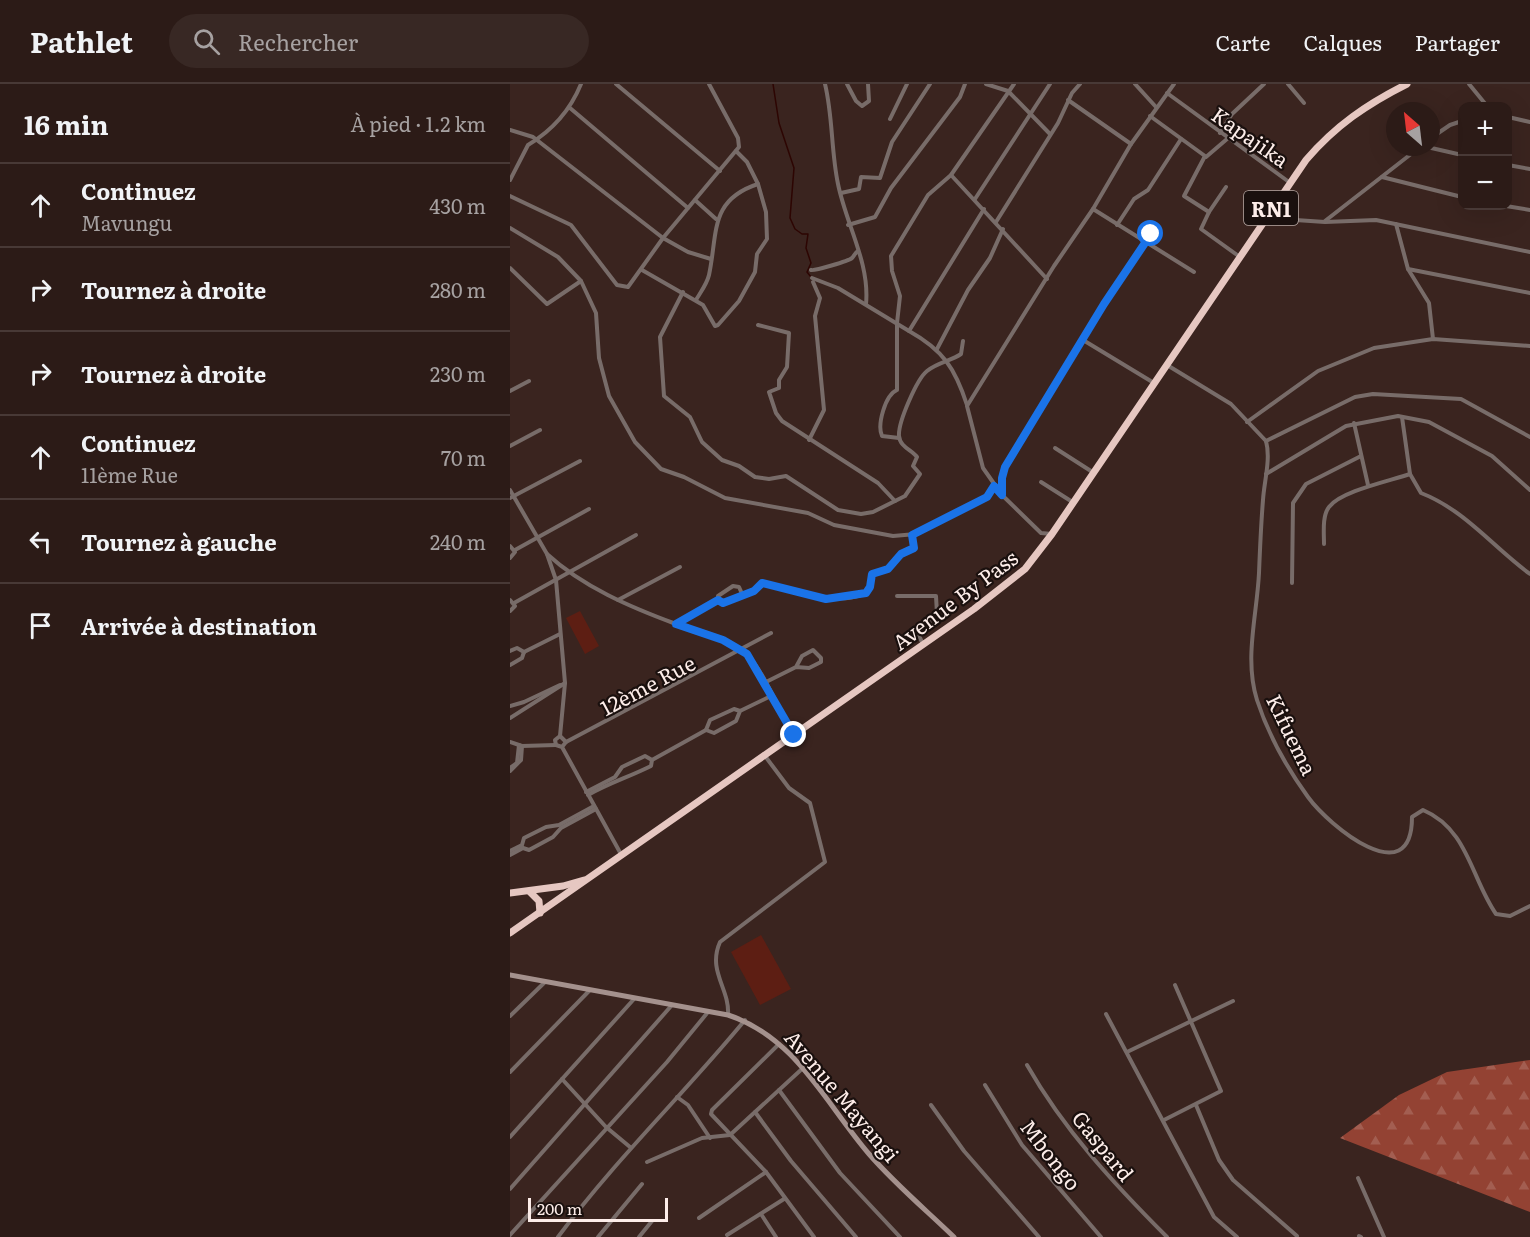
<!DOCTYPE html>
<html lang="fr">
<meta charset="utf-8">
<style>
body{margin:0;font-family:Literata,serif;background:#382824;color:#f1f3f6}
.controls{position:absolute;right:18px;top:18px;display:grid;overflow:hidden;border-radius:12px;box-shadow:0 6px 24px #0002}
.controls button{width:54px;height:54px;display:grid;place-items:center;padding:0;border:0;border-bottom:2px solid #483936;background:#2c1b17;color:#f1f3f6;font:30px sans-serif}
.compass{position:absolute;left:876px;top:18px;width:54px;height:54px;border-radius:50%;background:#2c1b17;box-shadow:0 6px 24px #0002;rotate:332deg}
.scale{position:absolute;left:18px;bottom:15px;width:140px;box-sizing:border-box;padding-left:6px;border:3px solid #fdede9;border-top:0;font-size:16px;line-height:21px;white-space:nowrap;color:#fdede9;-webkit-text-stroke:4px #1a100e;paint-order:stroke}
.stop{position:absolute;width:18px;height:18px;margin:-14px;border:4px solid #1a73e8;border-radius:50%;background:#fff}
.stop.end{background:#1a73e8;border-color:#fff;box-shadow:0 2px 6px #0008}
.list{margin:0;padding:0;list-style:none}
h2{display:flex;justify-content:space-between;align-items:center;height:78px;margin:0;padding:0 24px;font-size:26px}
h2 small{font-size:20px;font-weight:400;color:#a6a1a1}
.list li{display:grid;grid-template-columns:39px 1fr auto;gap:18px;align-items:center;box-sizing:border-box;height:84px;padding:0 24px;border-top:2px solid #483936}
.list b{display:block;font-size:22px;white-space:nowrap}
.list p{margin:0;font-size:20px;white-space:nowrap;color:#a6a1a1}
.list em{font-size:20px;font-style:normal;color:#a6a1a1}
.icon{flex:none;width:33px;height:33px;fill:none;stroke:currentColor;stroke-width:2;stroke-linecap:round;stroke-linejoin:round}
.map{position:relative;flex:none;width:1020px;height:1153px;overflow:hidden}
header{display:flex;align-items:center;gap:36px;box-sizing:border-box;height:84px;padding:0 30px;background:#2c1b17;border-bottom:2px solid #483936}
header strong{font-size:28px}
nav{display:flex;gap:33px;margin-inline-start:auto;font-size:21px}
.search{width:420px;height:54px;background:#382824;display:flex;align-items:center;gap:15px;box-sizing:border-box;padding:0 21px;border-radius:33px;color:#a6a1a1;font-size:22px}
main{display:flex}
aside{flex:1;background:#2c1b17}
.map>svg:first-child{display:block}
.forest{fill:url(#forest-firs)}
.green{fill:#5d1e13}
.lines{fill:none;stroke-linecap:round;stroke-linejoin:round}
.stream{stroke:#2d0502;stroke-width:1.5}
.street{stroke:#786c69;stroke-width:4}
.secondary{stroke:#a4918d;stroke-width:5}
.highway{stroke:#e6c7c1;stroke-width:7}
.route{stroke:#1a73e8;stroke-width:8}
.labels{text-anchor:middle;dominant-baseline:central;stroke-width:4.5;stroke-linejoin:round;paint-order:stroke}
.shield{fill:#1a100e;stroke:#b9aba7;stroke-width:1.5}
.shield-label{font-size:20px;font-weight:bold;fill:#fdede9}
.street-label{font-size:21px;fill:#fdede9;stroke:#1a100e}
</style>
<header>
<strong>Pathlet</strong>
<div class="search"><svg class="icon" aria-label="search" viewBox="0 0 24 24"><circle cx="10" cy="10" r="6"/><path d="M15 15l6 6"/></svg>Rechercher</div>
<nav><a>Carte</a><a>Calques</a><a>Partager</a></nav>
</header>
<main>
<aside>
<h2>16 min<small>À pied · 1.2 km</small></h2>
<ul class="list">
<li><svg class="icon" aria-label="ahead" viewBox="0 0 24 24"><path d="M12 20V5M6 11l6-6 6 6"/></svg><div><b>Continuez</b><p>Mavungu</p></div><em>430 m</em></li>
<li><svg class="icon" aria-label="right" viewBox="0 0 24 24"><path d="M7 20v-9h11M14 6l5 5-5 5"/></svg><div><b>Tournez à droite</b></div><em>280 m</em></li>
<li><svg class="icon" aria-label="right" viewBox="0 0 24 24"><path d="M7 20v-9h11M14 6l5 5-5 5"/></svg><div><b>Tournez à droite</b></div><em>230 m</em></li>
<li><svg class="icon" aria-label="ahead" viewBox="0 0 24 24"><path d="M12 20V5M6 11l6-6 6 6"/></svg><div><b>Continuez</b><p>11ème Rue</p></div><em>70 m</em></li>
<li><svg class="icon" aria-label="left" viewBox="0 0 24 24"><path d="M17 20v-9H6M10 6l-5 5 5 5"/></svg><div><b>Tournez à gauche</b></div><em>240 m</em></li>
<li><svg class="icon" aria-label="arrive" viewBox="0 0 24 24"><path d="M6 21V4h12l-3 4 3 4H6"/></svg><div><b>Arrivée à destination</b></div></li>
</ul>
</aside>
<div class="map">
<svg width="1020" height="1153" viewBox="0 0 1020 1153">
<defs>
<pattern id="forest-firs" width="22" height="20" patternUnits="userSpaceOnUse" patternTransform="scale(1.5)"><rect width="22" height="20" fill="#934233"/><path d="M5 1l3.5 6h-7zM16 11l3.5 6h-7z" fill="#a35e51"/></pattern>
</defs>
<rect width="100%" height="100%" fill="#3a241f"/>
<!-- forest -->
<polygon class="forest" points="1020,976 1020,1128 830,1054 889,1011 937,988"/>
<!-- green -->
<g class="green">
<polygon points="70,527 89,562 75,570 56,534"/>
<polygon points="251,851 281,905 250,921 221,868"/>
</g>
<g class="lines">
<!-- stream -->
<polyline class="stream" points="263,0 269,39 284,84 280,134 285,145 292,150 298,150 296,164 301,179 297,188 301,193"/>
<!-- street -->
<g class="street">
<polyline points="106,0 210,87"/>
<path d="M 315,0 C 323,33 321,67 328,100 C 336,140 360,179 356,220"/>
<polyline points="337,0 346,17 352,22 359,17 358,0"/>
<polyline points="476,0 498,7 540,50"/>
<polyline points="625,0 646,23"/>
<polyline points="778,0 794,19"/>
<polyline points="959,0 977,22"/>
<polyline points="657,9 779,98"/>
<polyline points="558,16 621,60"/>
<polyline points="60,24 178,124"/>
<polyline points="640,32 695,72 674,112 699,128"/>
<polyline points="998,33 1020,38"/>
<polyline points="380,35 397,0"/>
<polyline points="0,46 23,53 153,154 178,168 201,175"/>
<polyline points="710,49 722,30 754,0"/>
<polyline points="921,54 940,41 952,37"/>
<polyline points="917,63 952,71"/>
<polyline points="696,73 717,55"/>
<polyline points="998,81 1020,85"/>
<polyline points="441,91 537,195"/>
<polyline points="872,93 952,113"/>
<path d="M 0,96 L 18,61 C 43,46 60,27 71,0"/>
<polyline points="716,103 699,128 691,145 730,173"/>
<polyline points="331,109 349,105 351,93 370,94 382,58 420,0"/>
<polyline points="0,112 61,141 107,201 118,203 153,154 229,63 228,54 199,0"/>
<polyline points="465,115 540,0"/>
<polyline points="185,116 206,135"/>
<polyline points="996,122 1020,126"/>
<polyline points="583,125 684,188"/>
<polyline points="757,134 815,138 866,136 1020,168"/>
<polyline points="815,137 910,63"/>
<polyline points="486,138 548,39 562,9 570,0"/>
<polyline points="886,140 898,185 1020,209"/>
<polyline points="338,141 365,133 381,104 450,13 455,0"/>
<polyline points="607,141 624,115 638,106 671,55"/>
<polyline points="0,144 48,173 71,197 86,229 89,274 99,312 125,358 151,385 174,393 215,414 298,429 324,441 383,452 406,450 477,413 484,402"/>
<polyline points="0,184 37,220 71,197"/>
<polyline points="898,185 919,219 923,255"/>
<polyline points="132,186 193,221 205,242 208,241 229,217 245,188 247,170 257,155 256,128 248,100 237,78 226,67"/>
<path d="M 301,186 C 304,187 339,177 342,174 C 344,172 345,169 348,167"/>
<polyline points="302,194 328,204 399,247"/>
<path d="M 173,208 L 150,253 L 154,312 L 180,333 L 192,358 L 212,376 L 229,382 L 245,393 L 259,395 L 276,392 L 328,426 L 351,430 L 363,428 L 395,412 L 410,390 L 403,382 L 407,373 C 402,366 390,363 389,352 C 388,338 407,295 417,287 C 428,278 441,277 451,270 L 453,257"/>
<path d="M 186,216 C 190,209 197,200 199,191 C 208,149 199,116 248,100"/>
<polyline points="248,241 279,249 277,283 269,296 269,304 259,308 266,329 272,337 368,399 385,417"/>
<polyline points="573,256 644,299"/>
<polyline points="427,265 458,206 480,174 493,145"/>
<path d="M 657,281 L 721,320 L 756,357 C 761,375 754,398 753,416 C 751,440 750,464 749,489 C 747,531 734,575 747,616 C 758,650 777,684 798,713 C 819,742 902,810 902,733 L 913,726 C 958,745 961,794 986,830 L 1000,832 L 1020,822"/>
<polyline points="0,307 19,297"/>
<path d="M 457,321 C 445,284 433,266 399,247 L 474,125"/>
<path d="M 892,333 L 900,390 L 911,409 C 955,426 983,463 1020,490"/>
<polyline points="737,338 808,287 864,264 923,255 1020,262"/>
<polyline points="844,339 858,401"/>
<path d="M 389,354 L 372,352 C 367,341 375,311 387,306 L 387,239 L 390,212 L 382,187 L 381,172 L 418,111 L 441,91 L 504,0"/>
<polyline points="299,356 314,326 305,232 310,214 303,198"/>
<polyline points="756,357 845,313 863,310 951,315 1020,353"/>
<polyline points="0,362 30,346"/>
<polyline points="545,364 584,389"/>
<polyline points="756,390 836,342 888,332 919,338 982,372 1020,406"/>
<polyline points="531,398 564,419"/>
<polyline points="0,406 37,470 46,496 55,599 50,652"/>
<polyline points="492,411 473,384 457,322 544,182 583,125 621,60 664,0"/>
<polyline points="0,414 70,377"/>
<polyline points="542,450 531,449 492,411 493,389 594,220 646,144"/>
<path d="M 814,460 C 814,449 812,432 819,423 C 831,407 880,397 900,390"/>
<polyline points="0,462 5,468 0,474"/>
<polyline points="5,466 79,425"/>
<path d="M 37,470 C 73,503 120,523 166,540 C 189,548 220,553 237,571 C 254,587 270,629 283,651"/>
<polyline points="782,499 783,419 796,400 851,372"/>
<polygon points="223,502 229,503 233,512 209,519 208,512"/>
<path d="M 233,512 L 244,507 L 252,499 C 272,506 348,527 360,503 C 362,499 359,495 362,490 L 378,485 L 391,470 L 404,464 L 402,451"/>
<polyline points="387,512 426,512 427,530 408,550 413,560"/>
<polyline points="0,516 5,522 0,527"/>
<polyline points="108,516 170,483"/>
<polyline points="4,519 126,451"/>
<polyline points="167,540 208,516"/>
<polyline points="0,567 7,564 14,568"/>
<polyline points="14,568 50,550"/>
<polyline points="0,581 12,574 14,568"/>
<polyline points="254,599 286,583 299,584 311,578 311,574 303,566 292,572 286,583"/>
<polyline points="0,622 14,618 50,601"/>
<polyline points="230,627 226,637 204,649 196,646 200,636 224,625 230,627 261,612"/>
<polyline points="0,634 55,599"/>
<polyline points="0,658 12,662 46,661"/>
<polyline points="56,658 261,549"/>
<polyline points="52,663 56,658 50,652 45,656 46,661 52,663 112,772"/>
<polyline points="0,684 7,679 9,661"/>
<polyline points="0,687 11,676 12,662"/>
<polyline points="76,708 105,693 112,683 135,672 142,676"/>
<path d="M 78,711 C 99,699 119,693 141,682 L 142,676 L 196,646"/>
<polyline points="0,767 12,761 14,754 36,743 49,741 84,722"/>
<polyline points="0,771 13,764 19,766 43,753 51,744 86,725"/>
<polyline points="596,930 704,1133 727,1153"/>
<path d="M 218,931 C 220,905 197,887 210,858 L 315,778 L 300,719 L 279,704 L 255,672"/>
<polyline points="0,932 35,898"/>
<polyline points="269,960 202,1026 201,1030 256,1088 304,1153"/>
<polyline points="617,968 723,917"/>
<path d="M 517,981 C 554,1046 604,1100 657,1153"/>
<polyline points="0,988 79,907"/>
<polyline points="52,995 96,1043 120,1063"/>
<polyline points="475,1001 512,1061 591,1153"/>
<polyline points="269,1006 330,1089 390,1153"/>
<polyline points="167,1013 178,1021 200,1054"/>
<polyline points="421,1021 454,1067 529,1153"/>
<polyline points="686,1021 709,1076 723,1096 787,1152"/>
<polyline points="245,1028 281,1077 346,1153"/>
<polyline points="654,1036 711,1007 665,901"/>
<polyline points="0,1053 124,915"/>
<polyline points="137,1078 192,1054 220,1051 293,984"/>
<polyline points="848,1094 874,1153"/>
<polyline points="0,1105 162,921"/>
<polyline points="251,1130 266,1153"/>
<polyline points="189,1134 256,1088"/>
<polyline points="0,1151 157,978 198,928"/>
<polyline points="217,1151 274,1115"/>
<polyline points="849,1152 851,1153"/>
<path d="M 48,1153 C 105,1076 174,1010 235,936"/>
<polyline points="88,1153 132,1100"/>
<polyline points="129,1153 142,1137"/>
</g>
<!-- secondary -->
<path class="secondary" d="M 0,891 L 218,931 C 286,953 315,1019 359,1070 C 385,1100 416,1126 444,1153"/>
<!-- highway -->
<g class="highway">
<polyline points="20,808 29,817 30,829"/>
<polyline points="0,809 53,802 74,796"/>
<path d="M 0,849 L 464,525 L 515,485 L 542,450 L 796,76 C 825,42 857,20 897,0"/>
</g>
</g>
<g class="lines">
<!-- route -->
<polyline class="route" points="284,651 237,570 213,556 166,540 208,516 213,519 244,507 252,499 316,515 356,509 360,503 362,490 378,485 391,470 404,464 402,451 477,413 484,402 492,411 492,394 495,383 594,220 641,150"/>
</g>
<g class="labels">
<!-- shield labels -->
<rect class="shield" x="734" y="107" width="54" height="34" rx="4.5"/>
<g class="shield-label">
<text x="761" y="124">RN1</text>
</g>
<!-- street labels -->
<g class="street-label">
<text transform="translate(741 52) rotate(35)">Kapajika</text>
<text transform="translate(444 515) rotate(-37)">Avenue By Pass</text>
<text transform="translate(137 600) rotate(-28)">12ème Rue</text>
<text transform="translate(783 650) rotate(64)">Kifuema</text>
<text transform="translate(333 1011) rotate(50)">Avenue Mayangi</text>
<text transform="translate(594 1061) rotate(51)">Gaspard</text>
<text transform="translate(542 1070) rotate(52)">Mbongo</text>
</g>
</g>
</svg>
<div class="controls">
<button>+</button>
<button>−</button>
</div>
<svg class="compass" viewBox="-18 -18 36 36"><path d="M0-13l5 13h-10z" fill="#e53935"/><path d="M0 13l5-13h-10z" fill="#a6a1a1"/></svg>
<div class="scale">200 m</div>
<div class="stop" style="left:641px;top:150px"></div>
<div class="stop end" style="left:284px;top:651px"></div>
</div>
</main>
